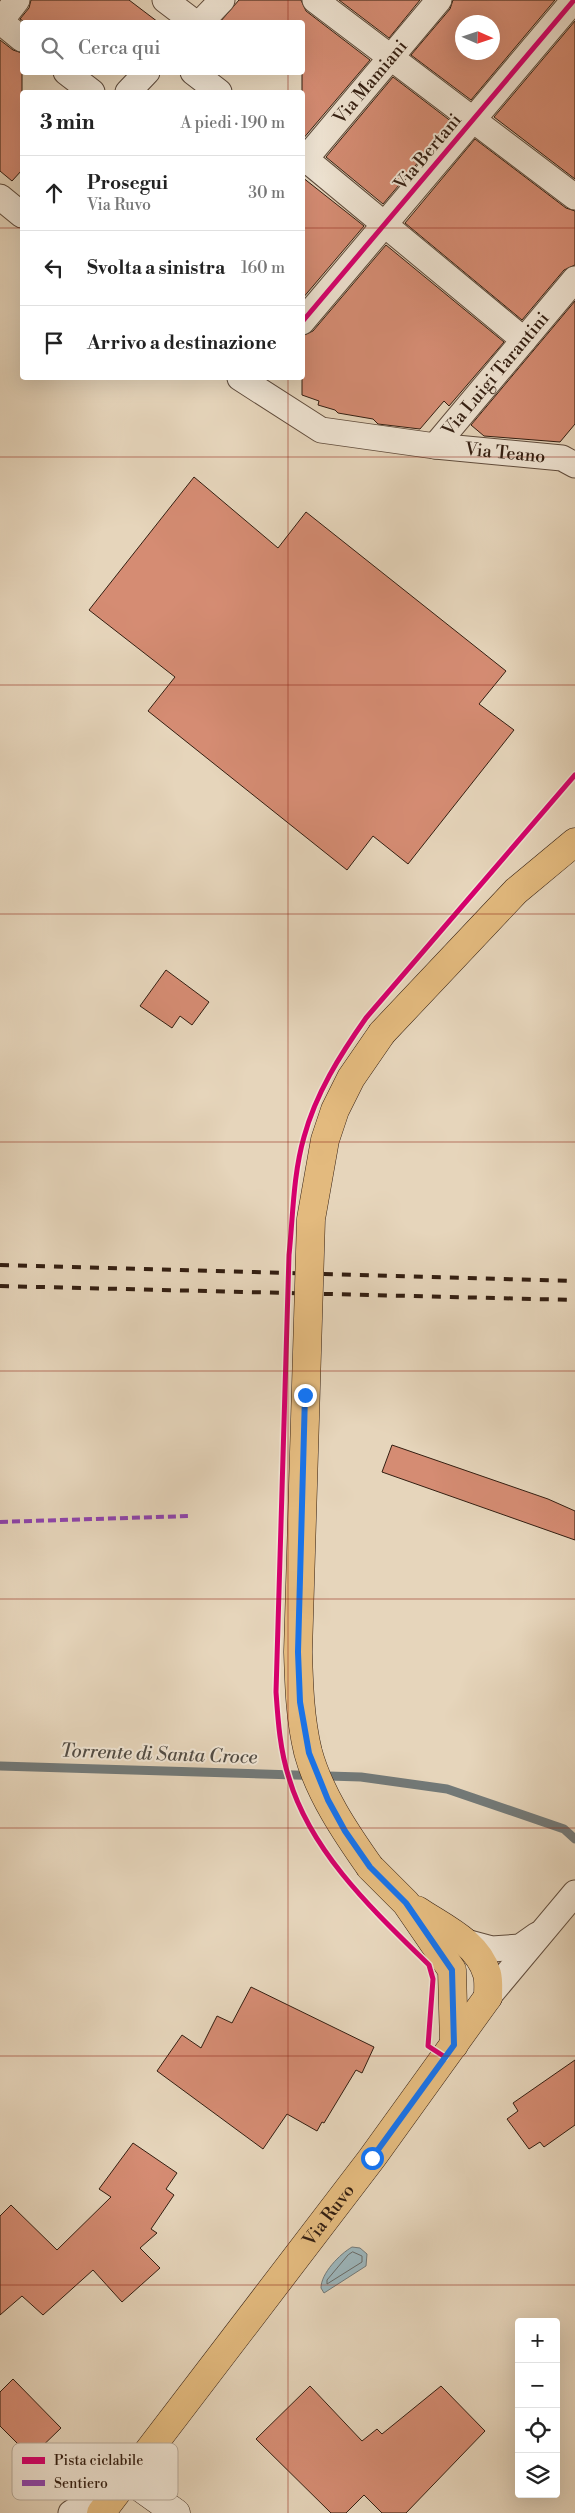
<!DOCTYPE html>
<html lang="it">
<meta charset="utf-8">
<style>
body{margin:0;font-family:"Libre Bodoni",serif;background:#f6f6f6;color:#222}
.controls{position:absolute;right:15px;bottom:15px;display:grid;overflow:hidden;border-radius:5px;box-shadow:0 5px 20px #0002}
.controls button{width:45px;height:45px;display:grid;place-items:center;padding:0;border:0;border-bottom:1px solid #e0e0e0;background:#fff;color:#222;font:25px sans-serif}
.compass{position:absolute;left:455px;top:15px;width:45px;height:45px;border-radius:50%;background:#fff;box-shadow:0 5px 20px #0002;rotate:93deg}
.stop{position:absolute;width:15px;height:15px;margin:-11px;border:4px solid #1a73e8;border-radius:50%;background:#fff}
.stop.end{background:#1a73e8;border-color:#fff;box-shadow:0 1px 5px #0008}
.list{margin:0;padding:0;list-style:none}
h2{display:flex;justify-content:space-between;align-items:center;height:65px;margin:0;padding:0 20px;font-size:21px}
h2 small{font-size:16px;font-weight:400;color:#767676}
.list li{display:grid;grid-template-columns:32px 1fr auto;gap:15px;align-items:center;box-sizing:border-box;height:75px;padding:0 20px;border-top:1px solid #e0e0e0}
.list b{display:block;font-size:19px;white-space:nowrap}
.list p{margin:0;font-size:16px;white-space:nowrap;color:#767676}
.list em{font-size:16px;font-style:normal;color:#767676}
.icon{flex:none;width:28px;height:28px;fill:none;stroke:currentColor;stroke-width:2;stroke-linecap:round;stroke-linejoin:round}
.map{position:relative;flex:none;width:575px;height:2513px;overflow:hidden}
.search{position:absolute;background:#fff;box-shadow:0 5px 20px #0002;left:20px;top:20px;width:285px;height:55px;display:flex;align-items:center;gap:12px;box-sizing:border-box;padding:0 18px;border-radius:5px;color:#767676;font-size:19px}
.panel{position:absolute;background:#fff;box-shadow:0 5px 20px #0002;left:20px;top:90px;width:285px;height:290px;border-radius:5px}
.map>svg:first-child{display:block}
.water{fill:#9cb6bc;stroke:#727978}
.lines{fill:none;stroke-linecap:round;stroke-linejoin:round}
.shore{stroke:#686a66;stroke-width:1}
.stream{stroke:#727978;stroke-width:9}
.building{fill:#d58c73;stroke:#331e11;fill-rule:evenodd}
.street-casing{stroke:#604c3c;stroke-width:27}
.secondary-casing{stroke:#331e11;stroke-width:29}
.primary-casing{stroke:#331e11;stroke-width:29}
.street{stroke:#efe4d3;stroke-width:25}
.secondary{stroke:#efe4d3;stroke-width:28}
.primary{stroke:#e3ba7e;stroke-width:28}
.rail{stroke:#331e11;stroke-width:4;stroke-dasharray:9 9;stroke-linecap:butt}
.primary-bridge-casing{stroke:#331e11;stroke-width:29;stroke-linecap:butt}
.primary-bridge{stroke:#e3ba7e;stroke-width:28}
.quiet{stroke:#8e44ad;stroke-width:4;stroke-dasharray:8 4;stroke-linecap:butt}
.cycleway-casing{stroke:#efe4d3;stroke-width:8}
.cycleway{stroke:#d6006c;stroke-width:5}
.route{stroke:#1a73e8;stroke-width:6}
.grid{fill:none;stroke:#8f2418;stroke-width:1;stroke-opacity:0.55}
.labels{text-anchor:middle;dominant-baseline:central;stroke-width:4;stroke-linejoin:round;paint-order:stroke}
.street-label{font-size:18px;fill:#331e11;stroke:#efe4d3}
.water-label{font-size:19px;font-style:italic;fill:#524c44;stroke:#efe4d3}
.key{fill:#efe4d3;stroke:#b7a999;stroke-width:1}
.key-label{font-size:14px;fill:#331e11}
</style>
<div class="map">
<svg width="575" height="2513" viewBox="0 0 575 2513">
<rect width="100%" height="100%" fill="#e6d5bb"/>
<filter id="stains"><feTurbulence type="fractalNoise" baseFrequency=".004" numOctaves="4"/><feColorMatrix values="0 0 0 0 .2 0 0 0 0 .09 0 0 0 0 .02 0 0 0 .5 -.17"/></filter>
<radialGradient id="worn" r=".72"><stop offset=".6" stop-color="#630" stop-opacity="0"/><stop offset="1" stop-color="#630" stop-opacity=".3"/></radialGradient>
<!-- water -->
<path class="water" d="M 352,2247 L 360,2248 L 367,2254 L 366,2266 L 324,2293 L 321,2288 C 321,2273 340,2254 352,2247 Z"/>
<g class="lines">
<!-- shore -->
<polygon class="shore" points="353,2252 362,2256 362,2262 327,2284 327,2280 348,2255"/>
<!-- stream -->
<polyline class="stream" points="0,1766 361,1777 447,1789 564,1829 575,1839"/>
</g>
<!-- building -->
<g class="building">
<polygon points="31,0 129,0 158,22 25,22 20,19 29,8"/>
<polygon points="239,0 301,0 306,11 370,60 302,140 302,22 220,22"/>
<polygon points="339,0 420,0 389,38"/>
<path d="M 453,0 L 555,0 L 471,100 L 411,55 L 450,9 ZM 462,22 L 492,22 L 492,52 L 462,52 Z"/>
<polygon points="575,21 575,179 494,117"/>
<polygon points="0,40 13,50 22,53 22,170 12,181 0,171"/>
<polygon points="393,77 452,122 383,204 326,157"/>
<polygon points="475,139 566,208 575,211 575,265 564,270 522,320 405,223"/>
<polygon points="302,177 364,226 302,299"/>
<polygon points="386,245 504,342 449,406 444,401 420,429 378,424 373,419 338,413 335,410 318,405 319,401 302,395 302,336 313,331"/>
<polygon points="575,301 575,424 560,442 484,436 471,425"/>
<polygon points="194,477 278,548 306,512 506,671 479,704 514,730 408,864 373,836 347,870 148,711 175,677 89,610"/>
<polygon points="166,970 209,1002 192,1025 180,1016 172,1028 140,1006"/>
<polygon points="392,1445 548,1499 575,1511 575,1540 382,1472"/>
<polygon points="251,1987 374,2047 362,2073 356,2070 324,2123 322,2122 317,2131 287,2114 263,2149 157,2071 182,2035 201,2048 217,2016 232,2023"/>
<polygon points="575,2060 575,2125 544,2147 540,2142 529,2149 507,2119 518,2111 513,2103"/>
<polygon points="133,2143 177,2173 166,2189 174,2195 151,2229 157,2233 140,2248 160,2268 122,2302 93,2270 43,2315 22,2296 0,2315 0,2216 11,2205 57,2250 111,2197 99,2189"/>
<polygon points="13,2379 61,2428 31,2457 0,2426 0,2392"/>
<polygon points="310,2386 362,2441 377,2429 382,2434 441,2386 485,2431 406,2513 382,2513 364,2495 346,2513 331,2513 256,2439"/>
</g>
<g class="lines">
<defs>
<g id="street">
<polyline points="165,0 194,22"/>
<polyline points="315,0 575,197"/>
<polyline points="0,21 22,39"/>
<polyline points="0,22 17,0"/>
<polyline points="201,22 222,0"/>
<polyline points="66,72 92,92"/>
<polyline points="193,72 219,92"/>
<polyline points="128,92 147,72"/>
<polyline points="302,156 524,340"/>
<path id="s1" d="M 302,163 L 439,0"/>
<polyline points="0,197 22,215"/>
<polyline points="302,322 574,0"/>
<path id="s2" d="M 240,378 L 321,430 L 435,446 L 562,458 L 575,465"/>
<path id="s3" d="M 435,446 L 575,279"/>
<polyline points="466,1942 492,1949 520,1947 537,1935"/>
<polyline points="488,1997 575,1893"/>
<polyline points="71,2513 123,2480"/>
</g>
<polyline id="secondary" points="127,2478 176,2513"/>
<g id="primary">
<polyline points="382,1033 516,891 575,842"/>
<polyline points="370,1867 406,1903 452,1970 454,2045"/>
<path d="M 417,1910 C 442,1927 478,1942 487,1974 C 489,1981 488,1990 488,1997"/>
<path id="s4" d="M 101,2513 L 372,2158 L 488,1997"/>
</g>
</defs>
<!-- street casing -->
<use href="#street" class="street-casing"/>
<!-- secondary casing -->
<use href="#secondary" class="secondary-casing"/>
<!-- primary casing -->
<use href="#primary" class="primary-casing"/>
<!-- street -->
<use href="#street" class="street"/>
<!-- secondary -->
<use href="#secondary" class="secondary"/>
<!-- primary -->
<use href="#primary" class="primary"/>
<!-- rail -->
<g class="rail">
<polyline points="0,1265 575,1281"/>
<polyline points="0,1286 575,1300"/>
</g>
<defs>
<path id="primary-bridge" d="M 370,1867 C 346,1833 319,1793 308,1752 C 300,1719 299,1686 298,1652 L 311,1219 L 325,1140 L 335,1110 L 351,1078 L 382,1033"/>
</defs>
<!-- primary-bridge casing -->
<use href="#primary-bridge" class="primary-bridge-casing"/>
<!-- primary-bridge -->
<use href="#primary-bridge" class="primary-bridge"/>
<!-- quiet -->
<polyline class="quiet" points="0,1522 189,1516"/>
<defs>
<g id="cycleway">
<polyline points="302,322 574,0"/>
<path d="M 445,2057 L 428,2046 L 433,1979 L 429,1965 C 375,1912 311,1853 289,1778 C 280,1750 278,1721 276,1692 L 289,1255 C 293,1217 293,1175 304,1137 C 316,1093 340,1055 366,1018 L 575,775"/>
</g>
</defs>
<!-- cycleway casing -->
<use href="#cycleway" class="cycleway-casing"/>
<!-- cycleway -->
<use href="#cycleway" class="cycleway"/>
</g>
<g class="lines">
<!-- route -->
<polyline class="route" points="305,1395 298,1652 300,1702 309,1753 328,1800 345,1831 370,1867 406,1903 452,1970 454,2045 372,2158"/>
</g>
<!-- grid -->
<path class="grid" d="M 288,0 L 288,22M 288,72 L 288,92M 0,228 L 22,228M 302,228 L 575,228M 288,378 L 288,2513M 0,457 L 575,457M 0,685 L 575,685M 0,914 L 575,914M 0,1142 L 575,1142M 0,1371 L 575,1371M 0,1599 L 575,1599M 0,1828 L 575,1828M 0,2056 L 575,2056M 0,2285 L 575,2285"/>
<g class="labels">
<!-- street labels -->
<g class="street-label">
<text stroke="none"><textPath href="#s1" startOffset="106">Via Mamiani</textPath></text>
<text transform="translate(428 152) rotate(-50)">Via Bertani</text>
<text stroke="none"><textPath href="#s3" startOffset="94">Via Luigi Tarantini</textPath></text>
<text stroke="none"><textPath href="#s2" startOffset="282">Via Teano</textPath></text>
<text stroke="none"><textPath href="#s4" startOffset="375">Via Ruvo</textPath></text>
</g>
<!-- water labels -->
<g class="water-label">
<text transform="translate(159 1754) rotate(2)">Torrente di Santa Croce</text>
</g>
</g>
<!-- legend -->
<rect x="12" y="2443" width="166" height="57" rx="8" class="key"/>
<rect x="22" y="2457" width="23" height="7" fill="#d6006c"/>
<rect x="22" y="2480" width="23" height="6" fill="#8e44ad"/>
<g class="key-label">
<text x="54" y="2465">Pista ciclabile</text>
<text x="54" y="2488">Sentiero</text>
</g>
<rect width="100%" height="100%" filter="url(#stains)"/>
<rect width="100%" height="100%" fill="url(#worn)"/>
</svg>
<div class="controls">
<button>+</button>
<button>−</button>
<button><svg class="icon" aria-label="locate" viewBox="0 0 24 24"><circle cx="12" cy="12" r="6"/><path d="M12 2v4M12 18v4M2 12h4M18 12h4"/></svg></button>
<button><svg class="icon" aria-label="layers" viewBox="0 0 24 24"><path d="M12 4l9 5-9 5-9-5zM3 14l9 5 9-5"/></svg></button>
</div>
<svg class="compass" viewBox="-18 -18 36 36"><path d="M0-13l5 13h-10z" fill="#e53935"/><path d="M0 13l5-13h-10z" fill="#767676"/></svg>
<div class="stop" style="left:372px;top:2158px"></div>
<div class="stop end" style="left:305px;top:1395px"></div>
<div class="search"><svg class="icon" aria-label="search" viewBox="0 0 24 24"><circle cx="10" cy="10" r="6"/><path d="M15 15l6 6"/></svg>Cerca qui</div>
<section class="panel">
<h2>3 min<small>A piedi · 190 m</small></h2>
<ul class="list">
<li><svg class="icon" aria-label="ahead" viewBox="0 0 24 24"><path d="M12 20V5M6 11l6-6 6 6"/></svg><div><b>Prosegui</b><p>Via Ruvo</p></div><em>30 m</em></li>
<li><svg class="icon" aria-label="left" viewBox="0 0 24 24"><path d="M17 20v-9H6M10 6l-5 5 5 5"/></svg><div><b>Svolta a sinistra</b></div><em>160 m</em></li>
<li><svg class="icon" aria-label="arrive" viewBox="0 0 24 24"><path d="M6 21V4h12l-3 4 3 4H6"/></svg><div><b>Arrivo a destinazione</b></div></li>
</ul>
</section>
</div>
